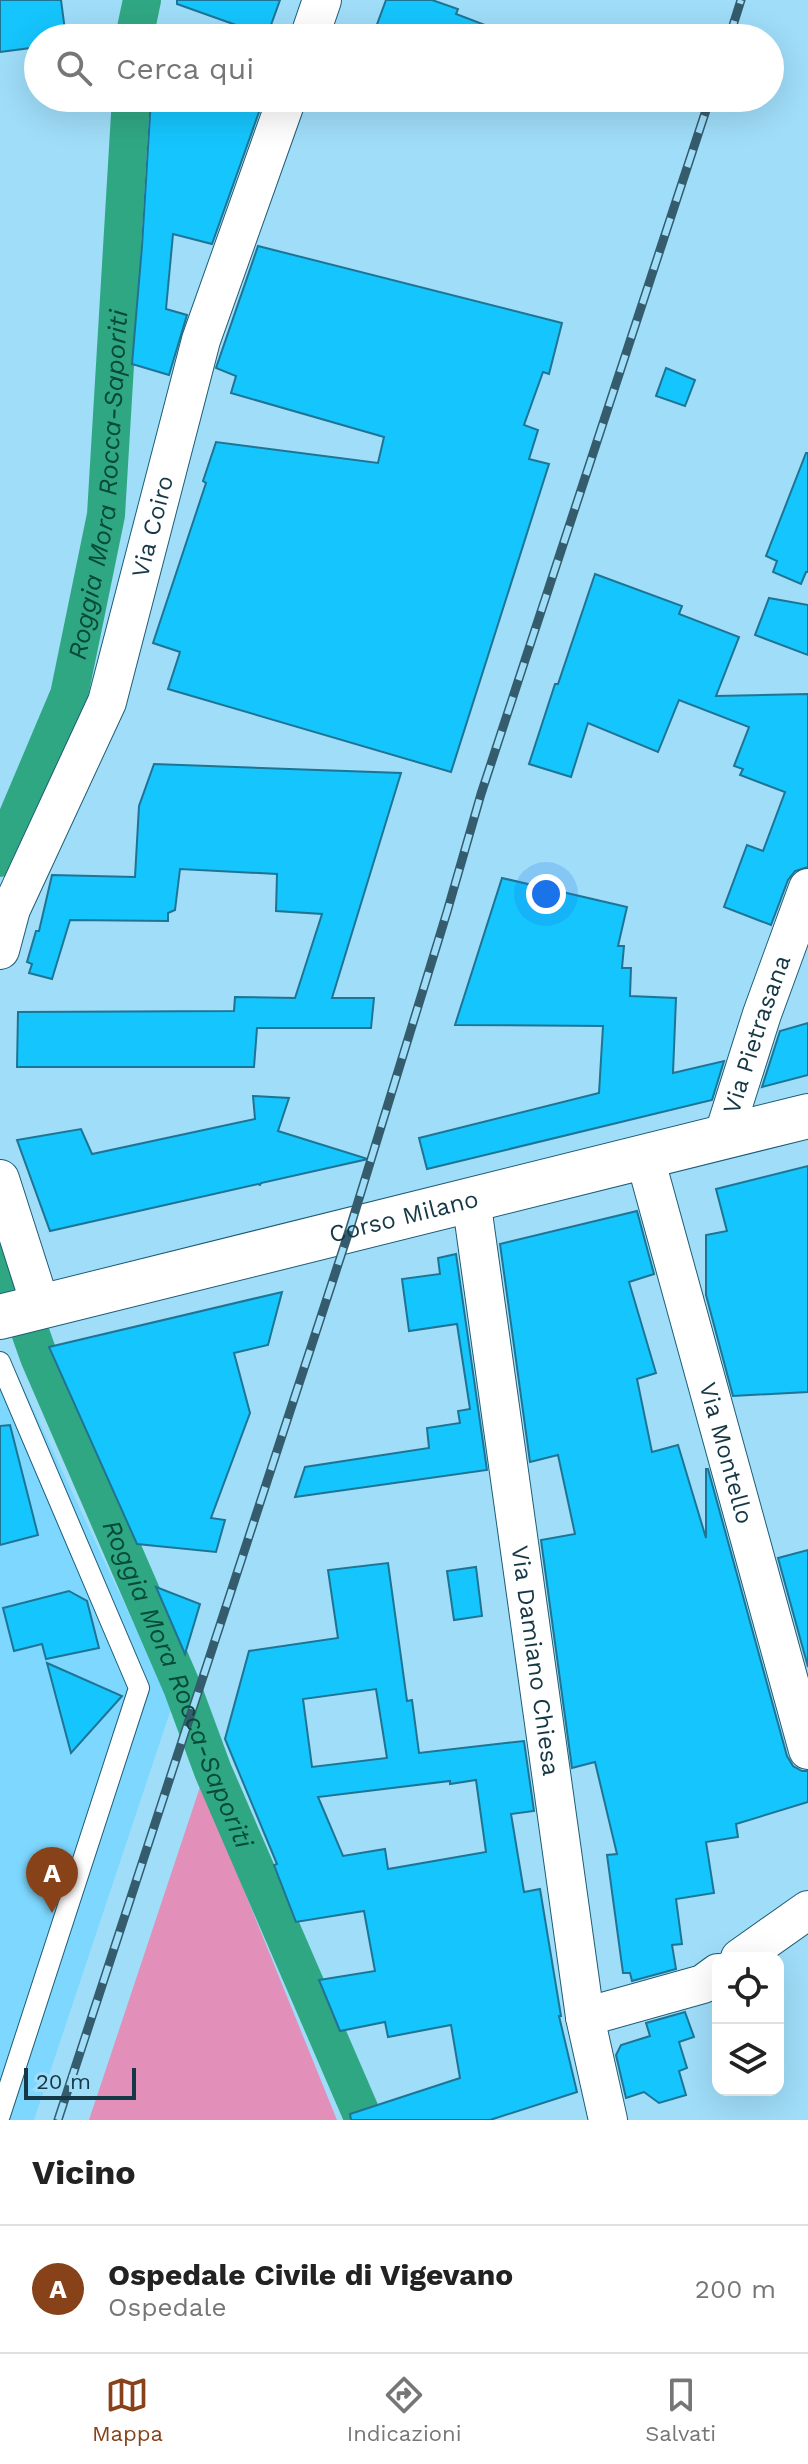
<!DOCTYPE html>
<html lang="it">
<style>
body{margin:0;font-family:"Work Sans",sans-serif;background:#f2f2f2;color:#222}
.controls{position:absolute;right:24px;bottom:24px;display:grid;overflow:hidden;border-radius:16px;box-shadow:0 8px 32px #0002}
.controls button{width:72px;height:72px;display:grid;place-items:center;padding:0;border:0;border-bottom:2px solid #e0e0e0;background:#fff;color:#222;font:40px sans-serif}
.scale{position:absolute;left:24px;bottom:20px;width:112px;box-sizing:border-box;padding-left:8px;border:4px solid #163846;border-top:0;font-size:22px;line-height:28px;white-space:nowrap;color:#163846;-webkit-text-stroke:6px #9fddf9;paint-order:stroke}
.you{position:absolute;left:546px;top:894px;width:28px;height:28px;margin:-20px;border:6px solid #fff;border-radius:50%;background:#1a73e8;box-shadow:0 0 0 12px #1a73e833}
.badge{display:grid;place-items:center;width:52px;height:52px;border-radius:50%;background:#874219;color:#fff;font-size:26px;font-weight:700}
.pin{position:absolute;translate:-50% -66px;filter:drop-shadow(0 2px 4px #0008)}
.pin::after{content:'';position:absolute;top:42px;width:28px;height:24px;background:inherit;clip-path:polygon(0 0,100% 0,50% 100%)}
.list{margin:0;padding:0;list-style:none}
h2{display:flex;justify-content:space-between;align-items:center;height:104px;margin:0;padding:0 32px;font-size:34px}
h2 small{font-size:26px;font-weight:400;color:#767676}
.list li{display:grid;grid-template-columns:52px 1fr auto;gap:24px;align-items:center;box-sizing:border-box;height:128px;padding:0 32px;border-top:2px solid #e0e0e0}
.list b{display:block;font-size:30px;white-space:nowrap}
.list p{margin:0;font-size:26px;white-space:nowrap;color:#767676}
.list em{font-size:26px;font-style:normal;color:#767676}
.icon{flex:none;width:44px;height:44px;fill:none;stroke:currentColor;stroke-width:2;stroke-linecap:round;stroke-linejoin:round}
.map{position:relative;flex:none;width:808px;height:2120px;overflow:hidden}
.search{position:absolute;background:#fff;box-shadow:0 8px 32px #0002;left:24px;right:24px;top:24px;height:88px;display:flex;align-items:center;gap:20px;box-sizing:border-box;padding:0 28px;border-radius:44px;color:#767676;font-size:30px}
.sheet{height:232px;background:#fff}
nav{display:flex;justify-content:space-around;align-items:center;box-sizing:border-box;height:112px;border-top:2px solid #e0e0e0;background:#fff;font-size:22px;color:#767676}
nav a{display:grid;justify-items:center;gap:4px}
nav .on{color:#874219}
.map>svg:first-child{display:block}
.built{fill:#7dd7ff}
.green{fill:#e290ba}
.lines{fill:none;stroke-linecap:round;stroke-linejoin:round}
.canal{stroke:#30a783;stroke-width:38}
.building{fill:#15c5fd;stroke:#1e7494;stroke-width:2;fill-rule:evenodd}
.service-casing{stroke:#1e5d76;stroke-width:22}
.minor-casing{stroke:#1e5d76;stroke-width:40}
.tertiary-casing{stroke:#1e5d76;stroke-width:46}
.service{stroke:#fff;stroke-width:20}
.minor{stroke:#fff;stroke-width:38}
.tertiary{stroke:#fff;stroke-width:44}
.rail-casing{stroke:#345c6d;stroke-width:9}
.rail{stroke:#9fddf9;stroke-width:6;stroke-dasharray:18;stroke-linecap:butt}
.labels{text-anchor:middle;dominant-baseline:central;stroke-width:8;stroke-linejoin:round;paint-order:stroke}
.street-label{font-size:24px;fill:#163846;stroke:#9fddf9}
.water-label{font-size:26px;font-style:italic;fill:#064a37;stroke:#9fddf9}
</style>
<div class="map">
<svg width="808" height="2120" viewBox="0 0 808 2120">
<rect width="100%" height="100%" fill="#9fddf9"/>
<!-- built -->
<polygon class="built" points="15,1370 172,1706 34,2120 0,2120 0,1375"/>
<!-- green -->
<polygon class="green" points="201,1784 337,2120 89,2120"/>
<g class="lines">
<!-- canal -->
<g class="canal">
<polyline points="134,38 142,0"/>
<path id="s1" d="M 0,858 L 69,695 L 106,515 L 131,98"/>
<path id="s2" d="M 0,1247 L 39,1357 L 182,1687 L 213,1771 L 364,2120"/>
</g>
</g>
<!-- building -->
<g class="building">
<polygon points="0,0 61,0 66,38 38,38 38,47 0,52"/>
<polygon points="177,0 280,0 267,36 177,4"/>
<polygon points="386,0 432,0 458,9 456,14 511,35 511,38 372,38"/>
<polygon points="151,98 181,98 181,103 239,106 242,98 264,98 212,244 173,234 166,309 187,315 169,375 132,364 142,246"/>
<polygon points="258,246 562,323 549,374 543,372 524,425 538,430 529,459 549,464 451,772 168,689 180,652 153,643 206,483 203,481 216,442 378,463 384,437 231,393 236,376 216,368"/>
<polygon points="666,368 695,380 685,406 656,396"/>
<polygon points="806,453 808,453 808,572 806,572 801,584 773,572 777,561 766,556"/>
<polygon points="595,574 682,606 679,614 739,637 716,696 808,694 808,867 795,871 788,880 771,925 724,907 747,845 763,851 785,792 740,775 743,769 734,766 749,727 679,700 658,752 588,723 571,777 529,764 555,684 558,684"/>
<polygon points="769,598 808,605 808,655 755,635"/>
<polygon points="154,764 401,773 332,998 374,998 371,1028 257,1028 254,1067 17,1067 18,1012 234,1011 235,997 295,998 322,914 276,911 277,874 180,869 175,910 168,913 168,921 70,920 52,979 29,973 32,964 27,962 36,931 39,931 52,875 135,877 139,806"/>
<polygon points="502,878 627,907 618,946 624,946 622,968 631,968 630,996 676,998 673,1073 724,1061 712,1100 427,1169 419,1138 599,1093 603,1026 455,1025"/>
<polygon points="808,1023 808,1075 762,1087 780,1031"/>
<polygon points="253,1096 289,1098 278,1131 368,1159 261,1183 260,1185 258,1184 50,1231 17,1140 81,1129 92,1154 255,1119"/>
<polygon points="808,1166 808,1392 733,1396 706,1295 706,1235 727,1231 716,1189"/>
<polygon points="637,1211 654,1274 629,1282 656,1373 637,1379 652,1452 678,1445 706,1538 706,1469 708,1469 787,1756 793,1766 802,1771 808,1771 808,1802 736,1824 738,1837 706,1842 714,1893 676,1899 682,1944 672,1945 676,1969 632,1981 630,1973 623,1973 607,1855 617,1854 595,1762 572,1768 541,1540 575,1534 558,1455 530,1462 500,1244"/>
<polygon points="456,1254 487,1470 295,1497 305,1467 429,1448 427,1428 460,1423 458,1411 470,1409 457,1324 409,1331 402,1279 440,1274 438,1258"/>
<polygon points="282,1292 268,1345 234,1353 250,1413 211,1518 225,1520 216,1552 137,1544 49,1347"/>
<polygon points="10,1425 38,1535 0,1545 0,1426"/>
<polygon points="808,1550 808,1667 778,1558"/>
<path d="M 388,1563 L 407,1701 L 412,1700 L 419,1753 L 524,1741 L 534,1811 L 511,1814 L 524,1892 L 540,1889 L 561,2016 L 559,2016 L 577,2092 L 490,2120 L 351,2120 L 350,2114 L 460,2078 L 451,2025 L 388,2037 L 385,2022 L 340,2031 L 319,1980 L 375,1971 L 364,1911 L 296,1922 L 274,1865 L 277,1864 L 225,1739 L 249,1651 L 338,1638 L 328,1570 ZM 376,1689 L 387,1758 L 312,1767 L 303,1699 ZM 476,1780 L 486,1852 L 388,1869 L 385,1849 L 343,1856 L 318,1797 L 450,1781 L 450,1784 Z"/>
<polygon points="476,1567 482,1616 454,1620 447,1571"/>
<polygon points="156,1587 200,1604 185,1654"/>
<polygon points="69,1591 87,1601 99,1648 46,1659 42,1644 14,1651 3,1608"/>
<polygon points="47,1663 122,1696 71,1753"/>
<polygon points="685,2012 694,2037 679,2042 687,2068 679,2071 686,2095 659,2103 644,2092 626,2098 616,2055 621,2045 650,2036 646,2023"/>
</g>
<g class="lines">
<defs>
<polyline id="service" points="0,1362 139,1688 0,2115"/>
<g id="minor">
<polyline points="309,38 322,0"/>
<path id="s3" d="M 0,950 L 11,909 L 107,702 L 201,340 L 287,98"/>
<path id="s4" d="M 723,1137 L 762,1014 L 808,888"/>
<path id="s5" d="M 645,1158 L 808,1750"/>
<polyline points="0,1179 41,1307"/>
<path id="s6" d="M 471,1199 L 585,2017 L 608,2120"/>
<polyline points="740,1958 808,1910"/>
<polyline points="585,2017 703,1984 718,1973"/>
</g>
<g id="tertiary">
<path id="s7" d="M 0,1317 L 808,1116"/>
</g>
</defs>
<!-- service casing -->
<use href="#service" class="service-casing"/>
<!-- minor casing -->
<use href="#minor" class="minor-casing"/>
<!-- tertiary casing -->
<use href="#tertiary" class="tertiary-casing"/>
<!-- service -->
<use href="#service" class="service"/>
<!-- minor -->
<use href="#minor" class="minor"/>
<!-- tertiary -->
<use href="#tertiary" class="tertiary"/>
<defs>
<g id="rail">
<polyline points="729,38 741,0"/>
<polyline points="58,2120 350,1228 447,912 481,794 710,98"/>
</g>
</defs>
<!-- rail casing -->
<use href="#rail" class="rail-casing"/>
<!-- rail -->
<use href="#rail" class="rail"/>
</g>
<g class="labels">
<!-- street labels -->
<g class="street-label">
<text stroke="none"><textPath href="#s3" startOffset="452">Via Coiro</textPath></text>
<text stroke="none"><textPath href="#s4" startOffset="108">Via Pietrasana</textPath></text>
<text stroke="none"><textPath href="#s7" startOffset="416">Corso Milano</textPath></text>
<text stroke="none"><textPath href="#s5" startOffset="306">Via Montello</textPath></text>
<text stroke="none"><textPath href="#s6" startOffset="466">Via Damiano Chiesa</textPath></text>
</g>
<!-- water labels -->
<g class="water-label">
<text stroke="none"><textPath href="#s1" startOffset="390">Roggia Mora Rocca-Saporiti</textPath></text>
<text stroke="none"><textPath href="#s2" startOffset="472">Roggia Mora Rocca-Saporiti</textPath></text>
</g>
</g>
</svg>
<div class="controls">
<button><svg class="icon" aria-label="locate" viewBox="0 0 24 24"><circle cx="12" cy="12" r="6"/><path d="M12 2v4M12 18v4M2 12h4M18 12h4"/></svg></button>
<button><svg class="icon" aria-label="layers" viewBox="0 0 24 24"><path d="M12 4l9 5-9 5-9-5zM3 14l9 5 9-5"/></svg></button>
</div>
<div class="scale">20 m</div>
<div class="you"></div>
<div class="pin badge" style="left:52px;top:1913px">A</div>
<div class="search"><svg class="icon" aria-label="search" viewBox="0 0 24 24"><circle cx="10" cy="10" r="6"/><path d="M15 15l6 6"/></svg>Cerca qui</div>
</div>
<section class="sheet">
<h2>Vicino<small></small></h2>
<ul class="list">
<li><span class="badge">A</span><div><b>Ospedale Civile di Vigevano</b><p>Ospedale</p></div><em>200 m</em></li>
</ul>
</section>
<nav>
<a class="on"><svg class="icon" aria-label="map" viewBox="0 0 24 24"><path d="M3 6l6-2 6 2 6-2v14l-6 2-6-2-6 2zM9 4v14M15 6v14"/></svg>Mappa</a>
<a><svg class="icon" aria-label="directions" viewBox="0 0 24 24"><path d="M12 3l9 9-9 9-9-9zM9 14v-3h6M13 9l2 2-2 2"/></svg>Indicazioni</a>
<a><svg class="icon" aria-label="saved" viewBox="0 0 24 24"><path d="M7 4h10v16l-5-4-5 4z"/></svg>Salvati</a>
</nav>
